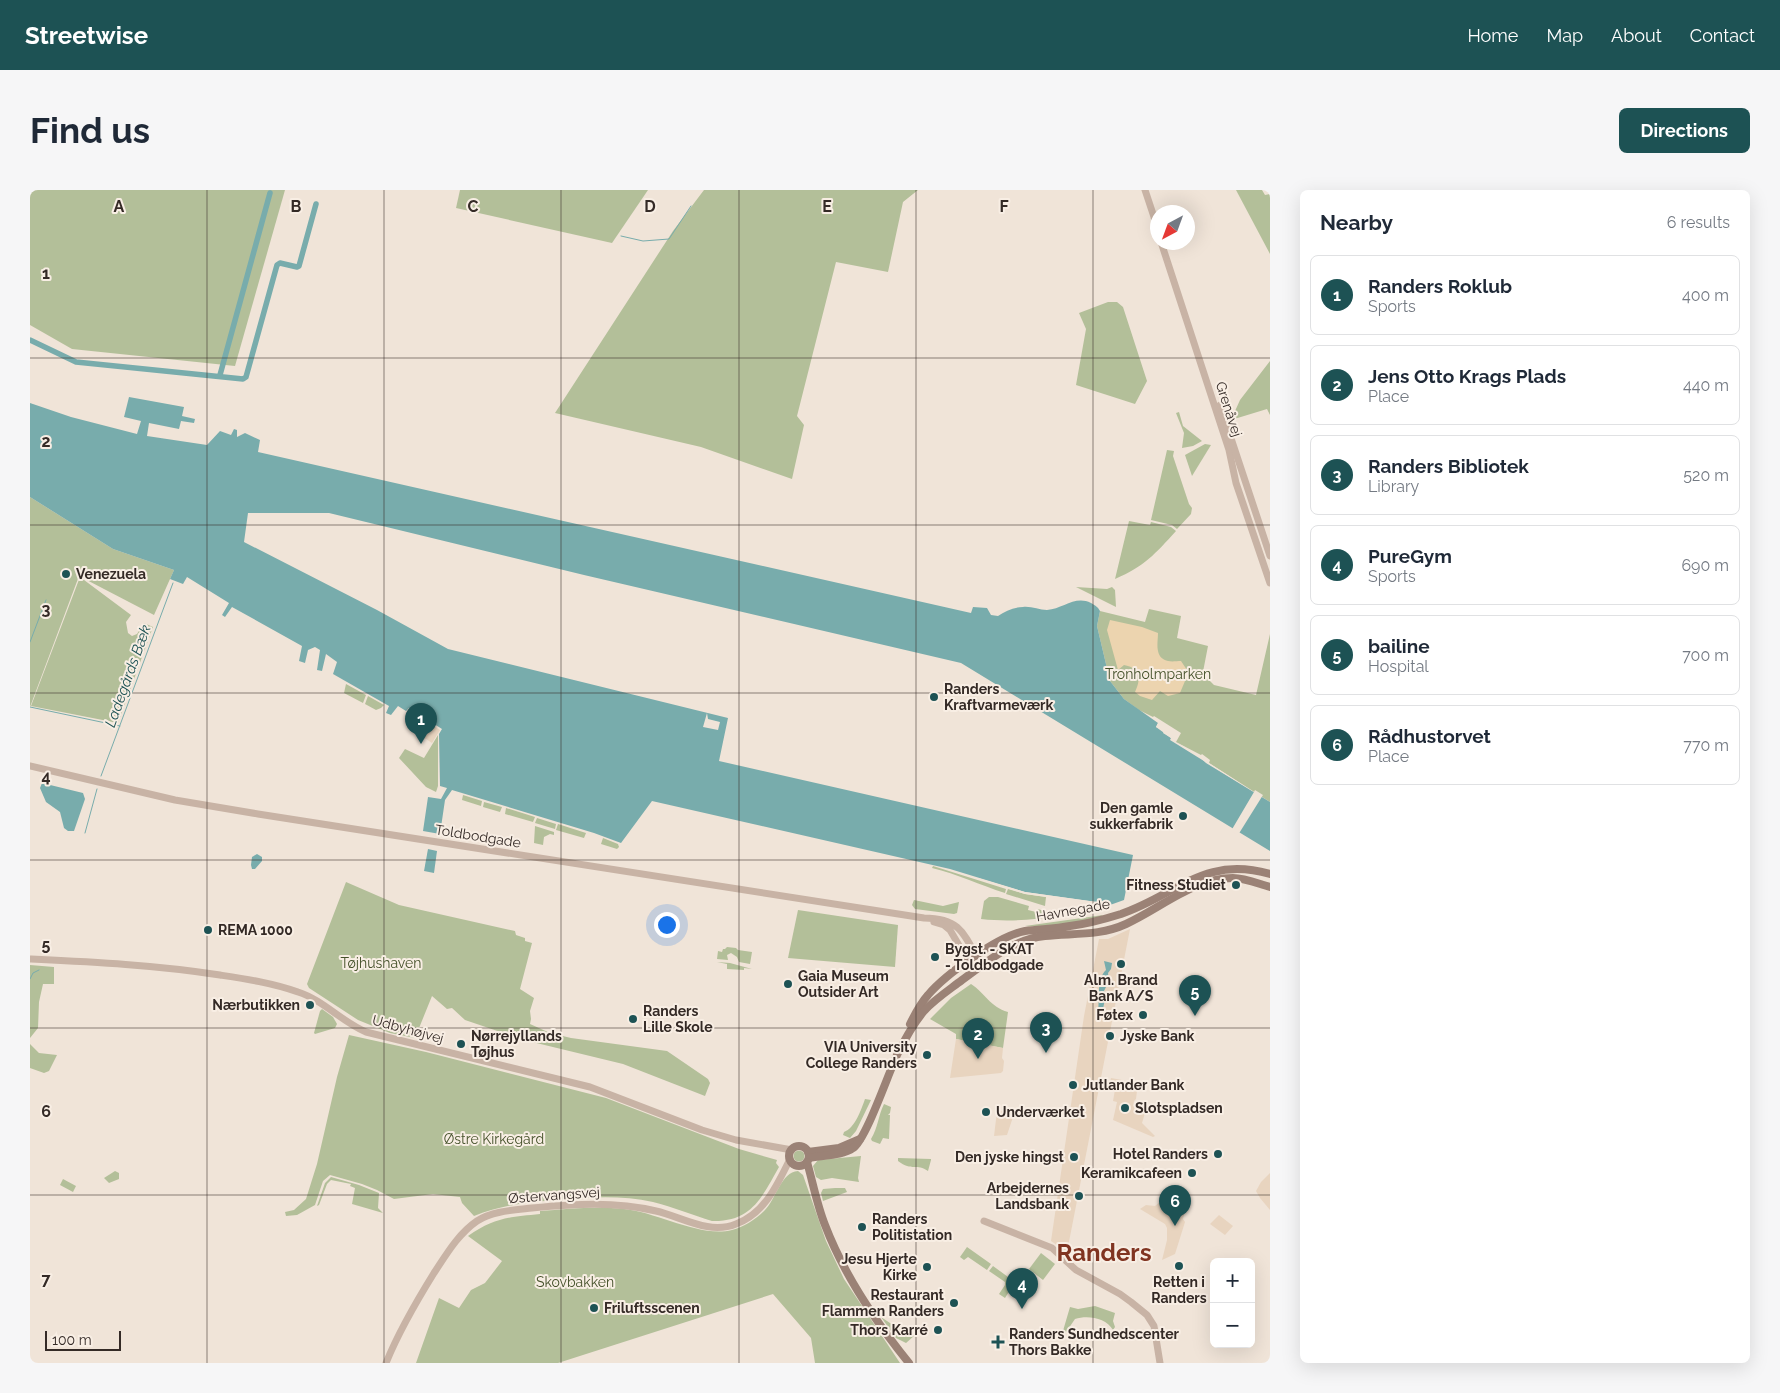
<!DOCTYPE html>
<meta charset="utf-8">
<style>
body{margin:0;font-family:Raleway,sans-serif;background:#f6f6f7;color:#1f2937}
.controls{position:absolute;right:15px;bottom:15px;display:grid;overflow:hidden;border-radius:8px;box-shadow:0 5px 20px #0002}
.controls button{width:45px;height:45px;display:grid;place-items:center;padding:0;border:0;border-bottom:1px solid #e0e1e3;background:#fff;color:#1f2937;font:25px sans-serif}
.compass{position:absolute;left:1120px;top:15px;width:45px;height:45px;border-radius:50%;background:#fff;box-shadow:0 5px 20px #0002;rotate:221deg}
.scale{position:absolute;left:15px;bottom:12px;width:76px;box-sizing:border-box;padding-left:5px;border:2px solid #342a26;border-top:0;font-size:14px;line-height:18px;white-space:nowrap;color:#342a26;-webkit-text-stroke:4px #f8eee4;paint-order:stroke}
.you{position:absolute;left:636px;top:734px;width:18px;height:18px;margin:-12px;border:4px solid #fff;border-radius:50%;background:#1a73e8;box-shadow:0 0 0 8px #1a73e833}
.badge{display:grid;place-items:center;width:32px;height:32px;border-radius:50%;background:#1d5254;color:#fff;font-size:16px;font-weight:700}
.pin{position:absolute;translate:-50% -41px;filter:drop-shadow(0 1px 2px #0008)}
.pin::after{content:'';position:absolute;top:26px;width:18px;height:15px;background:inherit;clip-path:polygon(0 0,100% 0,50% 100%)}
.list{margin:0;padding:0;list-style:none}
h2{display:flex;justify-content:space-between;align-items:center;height:65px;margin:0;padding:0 20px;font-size:21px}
h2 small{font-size:16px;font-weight:400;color:#747a83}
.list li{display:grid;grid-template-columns:32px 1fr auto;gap:15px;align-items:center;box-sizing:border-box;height:80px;margin:0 10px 10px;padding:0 10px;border:1px solid #e0e1e3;border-radius:8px}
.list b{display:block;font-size:19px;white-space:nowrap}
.list p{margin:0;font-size:16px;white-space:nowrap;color:#747a83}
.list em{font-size:16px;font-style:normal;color:#747a83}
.map{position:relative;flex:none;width:1240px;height:1173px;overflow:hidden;border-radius:8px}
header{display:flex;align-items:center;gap:30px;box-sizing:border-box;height:70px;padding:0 25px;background:#1d5254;color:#fff}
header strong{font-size:24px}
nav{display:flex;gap:28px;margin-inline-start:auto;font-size:18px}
.intro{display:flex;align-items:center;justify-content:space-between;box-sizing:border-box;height:120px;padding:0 30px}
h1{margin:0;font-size:35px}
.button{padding:12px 22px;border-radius:8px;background:#1d5254;color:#fff;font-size:18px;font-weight:700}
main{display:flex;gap:30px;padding:0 30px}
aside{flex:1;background:#fff;border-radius:8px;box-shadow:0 5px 20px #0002}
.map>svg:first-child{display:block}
.green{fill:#b3bf99}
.sand{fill:#ecd4af}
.plaza{fill:#e8d4bf}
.water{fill:#78acac}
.pier{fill:#f0e4d8}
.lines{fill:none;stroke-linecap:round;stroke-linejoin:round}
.stream{stroke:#78acac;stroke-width:1}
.canal{stroke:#78acac;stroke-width:5.5}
.tertiary{stroke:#c8b3a5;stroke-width:7}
.secondary{stroke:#9b8276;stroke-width:8}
.grid{fill:none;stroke:#342a26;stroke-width:1;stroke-opacity:0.55}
.poi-dot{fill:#1d5254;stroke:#f8eee4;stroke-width:2}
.labels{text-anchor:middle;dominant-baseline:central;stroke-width:4;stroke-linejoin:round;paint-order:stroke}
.street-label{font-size:14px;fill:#342a26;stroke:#f8eee4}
.poi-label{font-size:14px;font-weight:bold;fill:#342a26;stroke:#f8eee4;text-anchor:start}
.park-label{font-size:14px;fill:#45512a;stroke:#f8eee4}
.water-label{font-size:15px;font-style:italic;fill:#1d5254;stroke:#f8eee4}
.town-label{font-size:24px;font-weight:bold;fill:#803421;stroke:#f8eee4}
.grid-label{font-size:16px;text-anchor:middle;font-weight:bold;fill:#342a26;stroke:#f8eee4;stroke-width:4;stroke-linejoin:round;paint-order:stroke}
</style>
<header>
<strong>Streetwise</strong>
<nav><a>Home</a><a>Map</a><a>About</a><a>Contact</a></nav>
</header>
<div class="intro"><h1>Find us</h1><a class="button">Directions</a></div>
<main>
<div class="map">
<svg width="1240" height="1173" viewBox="0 0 1240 1173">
<rect width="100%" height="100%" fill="#f0e4d8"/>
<!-- green -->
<g class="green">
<polygon points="0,0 255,0 205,176 42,159 0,135"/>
<polygon points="430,0 618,0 582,53 426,18"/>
<polygon points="674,0 888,0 873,12 858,82 806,72 767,226 774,235 762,289 671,257 525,223 643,41"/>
<polygon points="1206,0 1232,0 1235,5 1240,4 1240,64"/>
<polygon points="1078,112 1087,112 1093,117 1117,191 1105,214 1046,195 1056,139 1049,123"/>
<polygon points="1240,171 1240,225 1237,219 1201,230 1210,210"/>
<polygon points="1149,222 1153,236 1172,251 1163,256 1152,258 1154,243 1146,223"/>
<polygon points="1175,254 1181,255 1162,286 1155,265"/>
<polygon points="1137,260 1144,261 1143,266 1159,314 1162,318 1161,324 1147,339 1142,335 1121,330"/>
<polygon points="0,307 83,359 144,380 124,425 49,386 0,517"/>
<path d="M 1099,331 L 1120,335 L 1121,332 L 1141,337 L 1146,341 C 1125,364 1115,376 1085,389 Z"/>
<polygon points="50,387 101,425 96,432 98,443 102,446 107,444 114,433 123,437 88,533 1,516"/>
<polygon points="1046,397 1077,399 1082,397 1085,400 1086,417"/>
<polygon points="1119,419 1151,426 1147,448 1178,456 1172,487 1178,489 1184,495 1226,505 1240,444 1240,612 1179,573 1180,570 1172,564 1170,566 1146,552 1151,543 1124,526 1123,527 1109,520 1094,509 1080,491 1067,436 1070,421 1115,432"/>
<polygon points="316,494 336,505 333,513 314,503"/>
<polygon points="338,506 354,515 351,518 346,520 335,514"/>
<polygon points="408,545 408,596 406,602 396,597 369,568 375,559 394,568"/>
<polygon points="433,605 452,611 451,616 432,610"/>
<polygon points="454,612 472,617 470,622 453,617"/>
<polygon points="476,618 505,627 503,632 475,624"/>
<polygon points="507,628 526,634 525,639 505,633"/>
<polygon points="528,634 556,643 554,648 526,640"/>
<polygon points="505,636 524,642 524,645 520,644 514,647 513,655 504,653"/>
<polygon points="573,648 588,654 589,657 587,659 571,654"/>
<path d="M 903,676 L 976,699 L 975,703 C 950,695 927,684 902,678 Z"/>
<polygon points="316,692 369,715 485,741 486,745 495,748 495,751 502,753 490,799 504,808 500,821 501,829 500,834 520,843 541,848 637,861 678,889 680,893 675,906 593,874 494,850 435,830 422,818 417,819 402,806 385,848 360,843 328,830 279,798 277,794"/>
<polygon points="978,699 995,704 1016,707 1015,716 976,704"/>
<path d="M 959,707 L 968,707 L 999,716 L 998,720 L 1006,722 L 1008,719 L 1029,726 C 1002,730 978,732 951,729 L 954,711 Z"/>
<polygon points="884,710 913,716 929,712 927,723 924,724 885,719 882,715"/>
<polygon points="768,720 868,735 865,777 758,768"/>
<path d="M 1073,725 C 1058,734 1014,737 995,736 Z"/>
<polygon points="697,757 706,758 708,760 722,762 720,774 709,772 707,767 701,763 697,765 698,770 687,769 688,761 692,762 693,759 695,759"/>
<polygon points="687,772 700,773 722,779 714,778 714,780 697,779 697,774"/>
<polygon points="0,775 24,777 24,794 13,794 9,812 8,838 0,848"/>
<path d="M 941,794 C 955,803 960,817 978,822 L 973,858 L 926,849 L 926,844 L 900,829 L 921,808 Z"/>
<polygon points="292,819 303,827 307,834 305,838 285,844 284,843 290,821"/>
<path d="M 319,845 L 396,862 L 576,908 L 709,959 L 747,970 L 746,973 L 749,977 C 732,1007 722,1032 682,1031 C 663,1025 643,1017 623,1012 C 592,1005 559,1007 527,1010 C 498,1012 472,1015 444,1026 L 432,1013 L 430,1007 L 403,1004 L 364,1009 L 347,1000 L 332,994 L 300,985 L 293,991 L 285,1015 L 267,1025 L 256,1026 L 255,1022 L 264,1020 L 276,1009 L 287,974 L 307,887 Z"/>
<polygon points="0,854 9,863 27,865 19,881 14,883 0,878"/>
<path d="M 835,909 L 841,910 L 826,941 L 820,948 L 813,945 L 814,942 C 825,938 831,920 835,909 Z"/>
<path d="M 854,914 L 861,917 L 860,923 L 858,925 L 860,925 L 859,949 L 853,948 L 850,954 L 842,951 L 841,949 C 848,938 848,926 854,914 Z"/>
<circle cx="769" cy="966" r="5.5"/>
<polygon points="831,966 828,988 829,992 802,988 791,990 786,987 783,976 788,970"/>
<path d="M 868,968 L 901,969 L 901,970 L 898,981 C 887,973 882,982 868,971 Z"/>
<polygon points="85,981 89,983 89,989 79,993 74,988"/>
<path d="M 768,981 L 773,985 L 796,1051 L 814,1089 L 870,1173 L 785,1173 L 781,1148 L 743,1104 L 528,1173 L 386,1173 L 409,1108 L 429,1118 L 441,1100 L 455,1093 L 472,1071 L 438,1046 C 464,1028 479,1027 510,1024 L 510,1021 C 538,1019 566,1016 594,1019 C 627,1022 670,1048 702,1040 C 714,1037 726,1029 735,1020 C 746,1009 751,982 768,981 Z"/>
<polygon points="301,987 329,995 349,1003 348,1018 353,1023 322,1014 325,998 320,996 321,994 301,990 297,994 289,1015 287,1016 295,993"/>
<polygon points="33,989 46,996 43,1002 30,995"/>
<polygon points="805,998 815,998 817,1002 793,1011 791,1003 793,999"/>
<polygon points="937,1057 961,1074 957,1080 938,1067 934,1070 930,1067"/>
<polygon points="1011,1063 1025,1074 1013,1090 999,1079"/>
<polygon points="963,1076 985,1092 975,1108 969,1104 975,1095 975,1092 959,1081"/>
<path d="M 1065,1116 L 1085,1123 L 1083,1131 L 1085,1137 L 1083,1140 C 1076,1128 1058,1125 1045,1129 L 1030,1151 L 1040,1117 L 1048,1119 Z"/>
<polygon points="851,1127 869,1139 871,1137 885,1145 884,1146 876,1153 866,1148"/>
</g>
<!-- sand -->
<path class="sand" d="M 1080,430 L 1112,437 L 1128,443 C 1128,452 1124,468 1138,471 C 1142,472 1147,471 1151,471 L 1161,486 L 1155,491 L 1150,503 L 1138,506 L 1130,501 L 1122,510 L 1110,506 L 1105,502 C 1111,490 1111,478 1094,475 L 1088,480 L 1077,440 Z"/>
<!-- plaza -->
<g class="plaza">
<polygon points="401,534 410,540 402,553 393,547"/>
<polygon points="1100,739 1037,1062 1021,1051 1054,826 1069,749 1078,749"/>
<polygon points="926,849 973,858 972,868 974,871 973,881 971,883 920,888"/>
<polygon points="1081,888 1092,890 1092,892 1107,892 1112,894 1107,901 1106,909 1104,911 1103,916 1115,923 1112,933 1125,946 1123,947 1083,930 1087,912 1083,911 1086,894 1080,892"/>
<polygon points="967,921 985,921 977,945 964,946"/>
<polygon points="1240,983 1240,1020 1230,1008 1226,1001 1231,992"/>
<polygon points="1141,1003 1154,1014 1155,1021 1153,1029 1155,1032 1145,1064 1132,1070 1137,1050 1137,1038 1135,1034 1110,1019 1116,1015 1125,1016"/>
<polygon points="1189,1025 1203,1036 1195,1045 1180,1034"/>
</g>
<!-- water -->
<g class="water">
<path d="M 99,207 L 154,217 L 152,226 L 165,229 L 164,233 L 151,231 L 149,239 L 119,233 L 117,246 L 177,255 L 190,241 L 201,245 L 204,239 L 207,240 L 207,247 L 215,243 L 230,250 L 228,262 L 941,423 L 943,417 L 957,418 L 961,425 L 968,426 C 975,421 984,417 993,417 C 1001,416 1009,420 1017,420 C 1033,419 1045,405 1061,413 C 1066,416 1068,417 1070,421 L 1067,436 L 1080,491 L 1094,509 L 1128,533 L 1126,537 L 1134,541 L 1133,543 L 1141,548 L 1141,549 L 1170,567 L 1176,573 L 1240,612 L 1240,661 L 931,473 L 554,385 L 299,323 L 218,323 L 214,352 L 347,420 L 418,459 L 698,528 L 689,571 L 1103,665 L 1094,710 L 1080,715 L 1067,712 L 995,702 L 920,679 L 622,611 L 591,653 L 564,643 L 422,600 L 415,610 L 410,644 L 393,641 L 398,607 L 411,609 L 417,598 L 410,596 L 409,544 L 412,539 L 379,518 L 376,521 L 368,516 L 361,525 L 356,523 L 359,516 L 303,484 L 307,472 L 296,464 L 292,481 L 287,480 L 290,460 L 285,457 L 278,460 L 275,473 L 269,471 L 272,456 L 202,417 L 195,427 L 192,425 L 199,413 L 157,387 L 153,394 L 140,389 L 144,380 L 83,359 L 0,307 L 0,213 L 41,227 L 107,244 L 111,231 L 94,227 Z"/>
<polygon points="12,593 53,603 55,609 44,641 38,641 34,638 30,622 16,612 10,598"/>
<polygon points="398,659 407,661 404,683 394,681"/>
<polygon points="227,664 232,667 232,671 225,679 222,679 221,675 222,667"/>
<path d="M 1074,771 L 1082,773 L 1081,779 L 1078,783 L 1079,791 L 1074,801 L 1076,805 L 1072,823 L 1069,824 L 1068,822 C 1070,810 1066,789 1076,780 Z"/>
</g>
<!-- pier -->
<g class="pier">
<polygon points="677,523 678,529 690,532 688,540 673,537"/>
<polygon points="1123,527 1130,531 1129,536 1143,546 1146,552 1171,565 1179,573 1224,602 1225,600 1233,605 1208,645 1201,641 1224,602 1140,550 1141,548 1126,537 1129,531"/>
<polygon points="948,688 995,702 1066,712 1066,714 995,704 948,689"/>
</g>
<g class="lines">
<!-- stream -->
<g class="stream">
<polyline points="591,46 613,51 639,49 661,16"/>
<polyline points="0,452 16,410"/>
<polyline points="0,517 90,536"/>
<polyline points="71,586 143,393"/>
<polyline points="55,643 67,599"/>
<polyline points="0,789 3,783 9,780"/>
</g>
<!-- canal -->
<g class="canal">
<polyline points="0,150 46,172 213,189 216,187 247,75 250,73 267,77 269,76 286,14"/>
<polyline points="190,185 240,3"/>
</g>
<!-- tertiary -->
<g class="tertiary">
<polyline points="1115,0 1124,27 1128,42"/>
<polyline points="1131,52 1199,260 1206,293 1240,393"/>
<polyline points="1190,215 1240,366"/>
<path d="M 0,576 L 145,610 L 228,624 L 894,728 C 926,728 933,740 946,766"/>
<polyline points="904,732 914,735 920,740 944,781"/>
<path d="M 0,769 C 63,772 127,775 190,785 C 216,789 243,793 268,802 C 293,810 312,832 336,842 L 560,897 L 672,940 L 706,950 L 762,960"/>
<polyline points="954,1031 1022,1058 1046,1080 1090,1104 1101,1112 1117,1125 1124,1136 1130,1173"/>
<path d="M 356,1173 C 369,1141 386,1112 404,1083 C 416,1065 428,1044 447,1031 C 462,1021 484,1020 502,1018 C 544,1014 585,1011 626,1021 C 652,1027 679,1045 706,1034 C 735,1023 747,995 760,969"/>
</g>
<!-- secondary -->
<g class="secondary">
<path d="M 880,834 C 885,824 890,814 898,805 C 915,785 968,746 995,741 C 1010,739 1025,739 1040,736 C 1057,734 1075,729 1091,724 C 1147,705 1174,665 1240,684"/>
<circle cx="769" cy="966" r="10"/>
<polyline points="778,962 809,958 830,949"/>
<path d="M 779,968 C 792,965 812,966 823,958 C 836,950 859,881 868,863 C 875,849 884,833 894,821 C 905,809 919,800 932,790 C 957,772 983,749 1015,746 C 1043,743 1070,746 1096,734 C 1131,718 1164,688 1203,688 C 1215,688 1229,694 1240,697"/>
<path d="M 777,972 C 783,993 787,1015 795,1035 C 814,1085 845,1131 879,1173"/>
</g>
</g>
<!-- grid -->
<path class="grid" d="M 177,0 L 177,1173M 354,0 L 354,1173M 531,0 L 531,1173M 709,0 L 709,1173M 886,0 L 886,1173M 1063,0 L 1063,1173M 0,168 L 1240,168M 0,335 L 1240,335M 0,503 L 1240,503M 0,670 L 1240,670M 0,838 L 1240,838M 0,1005 L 1240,1005"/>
<!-- markers -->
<g class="poi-dot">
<circle cx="36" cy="384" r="5"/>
<circle cx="904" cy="507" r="5"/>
<circle cx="1153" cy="626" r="5"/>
<circle cx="1206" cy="695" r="5"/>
<circle cx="178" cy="740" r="5"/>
<circle cx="905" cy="767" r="5"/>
<circle cx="1091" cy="774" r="5"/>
<circle cx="758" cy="794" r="5"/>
<circle cx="280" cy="815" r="5"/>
<circle cx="1113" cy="825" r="5"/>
<circle cx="603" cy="829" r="5"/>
<circle cx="1080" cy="846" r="5"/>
<circle cx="431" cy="854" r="5"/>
<circle cx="897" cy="865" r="5"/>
<circle cx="1043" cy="895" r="5"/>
<circle cx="1095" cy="918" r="5"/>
<circle cx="956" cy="922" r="5"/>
<circle cx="1188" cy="964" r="5"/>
<circle cx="1044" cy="967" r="5"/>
<circle cx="1162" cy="983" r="5"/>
<circle cx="1049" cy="1006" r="5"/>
<circle cx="832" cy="1037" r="5"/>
<circle cx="1149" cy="1076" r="5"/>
<circle cx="897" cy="1077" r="5"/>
<circle cx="924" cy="1113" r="5"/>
<circle cx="564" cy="1118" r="5"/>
<circle cx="908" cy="1140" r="5"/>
<path d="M965.5 1144.5h5v5h5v5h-5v5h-5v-5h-5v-5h5z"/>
</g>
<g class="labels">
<!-- street labels -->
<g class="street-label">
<text transform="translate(1199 219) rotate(72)">Grenåvej</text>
<text transform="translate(448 646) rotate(9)">Toldbodgade</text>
<text transform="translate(1043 720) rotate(-10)">Havnegade</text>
<text transform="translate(378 839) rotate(15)">Udbyhøjvej</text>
<text transform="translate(524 1005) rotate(-4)">Østervangsvej</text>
</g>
<!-- poi labels -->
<g class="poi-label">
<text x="46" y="384">Venezuela</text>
<text x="914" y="499">Randers<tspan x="914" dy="16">Kraftvarmeværk</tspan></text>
<text x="1143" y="618" text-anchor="end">Den gamle<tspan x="1143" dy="16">sukkerfabrik</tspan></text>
<text x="1196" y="695" text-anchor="end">Fitness Studiet</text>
<text x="188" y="740">REMA 1000</text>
<text x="915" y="759">Bygst. - SKAT<tspan x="915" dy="16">- Toldbodgade</tspan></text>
<text x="768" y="786">Gaia Museum<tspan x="768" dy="16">Outsider Art</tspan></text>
<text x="1091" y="790" text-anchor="middle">Alm. Brand<tspan x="1091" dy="16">Bank A/S</tspan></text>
<text x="270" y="815" text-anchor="end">Nærbutikken</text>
<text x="613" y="821">Randers<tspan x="613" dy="16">Lille Skole</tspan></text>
<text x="1103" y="825" text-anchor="end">Føtex</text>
<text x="441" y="846">Nørrejyllands<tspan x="441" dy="16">Tøjhus</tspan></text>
<text x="1090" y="846">Jyske Bank</text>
<text x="887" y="857" text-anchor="end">VIA University<tspan x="887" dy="16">College Randers</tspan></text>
<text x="1053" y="895">Jutlander Bank</text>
<text x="1105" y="918">Slotspladsen</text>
<text x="966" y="922">Underværket</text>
<text x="1178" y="964" text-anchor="end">Hotel Randers</text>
<text x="1034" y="967" text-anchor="end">Den jyske hingst</text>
<text x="1152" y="983" text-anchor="end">Keramikcafeen</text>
<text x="1039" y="998" text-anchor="end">Arbejdernes<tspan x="1039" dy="16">Landsbank</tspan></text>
<text x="842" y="1029">Randers<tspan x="842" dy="16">Politistation</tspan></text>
<text x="887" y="1069" text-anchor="end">Jesu Hjerte<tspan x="887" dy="16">Kirke</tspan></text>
<text x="1149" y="1092" text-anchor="middle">Retten i<tspan x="1149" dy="16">Randers</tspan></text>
<text x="914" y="1105" text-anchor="end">Restaurant<tspan x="914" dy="16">Flammen Randers</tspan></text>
<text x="574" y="1118">Friluftsscenen</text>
<text x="898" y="1140" text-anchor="end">Thors Karré</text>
<text x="979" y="1144">Randers Sundhedscenter<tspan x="979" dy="16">Thors Bakke</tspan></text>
</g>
<!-- park labels -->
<g class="park-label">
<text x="1128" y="484">Tronholmparken</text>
<text x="351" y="773">Tøjhushaven</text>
<text x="464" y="949">Østre Kirkegård</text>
<text x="545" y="1092">Skovbakken</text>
</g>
<!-- water labels -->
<g class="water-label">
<text transform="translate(98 486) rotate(-70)">Ladegårds Bæk</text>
</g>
<!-- town labels -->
<g class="town-label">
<text x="1074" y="1062">Randers</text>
</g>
</g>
<g class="grid-label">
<text x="89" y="22">A</text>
<text x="266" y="22">B</text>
<text x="443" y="22">C</text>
<text x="620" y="22">D</text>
<text x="797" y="22">E</text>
<text x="974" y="22">F</text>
<text x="16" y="89">1</text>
<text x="16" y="257">2</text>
<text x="16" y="425">3</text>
<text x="16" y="592">4</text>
<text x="16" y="760">5</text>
<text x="16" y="927">6</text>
<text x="16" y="1095">7</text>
</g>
</svg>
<div class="controls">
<button>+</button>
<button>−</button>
</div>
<svg class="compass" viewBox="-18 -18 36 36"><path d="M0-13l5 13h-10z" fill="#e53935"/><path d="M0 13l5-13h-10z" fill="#747a83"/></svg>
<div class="scale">100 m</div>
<div class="you"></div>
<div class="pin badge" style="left:391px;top:554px">1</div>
<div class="pin badge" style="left:948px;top:869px">2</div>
<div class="pin badge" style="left:1016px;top:863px">3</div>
<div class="pin badge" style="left:992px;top:1119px">4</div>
<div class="pin badge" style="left:1165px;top:826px">5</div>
<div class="pin badge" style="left:1145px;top:1036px">6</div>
</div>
<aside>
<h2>Nearby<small>6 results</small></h2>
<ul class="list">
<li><span class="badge">1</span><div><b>Randers Roklub</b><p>Sports</p></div><em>400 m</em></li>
<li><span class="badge">2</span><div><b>Jens Otto Krags Plads</b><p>Place</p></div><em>440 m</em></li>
<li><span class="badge">3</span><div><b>Randers Bibliotek</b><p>Library</p></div><em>520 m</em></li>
<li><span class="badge">4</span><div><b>PureGym</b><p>Sports</p></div><em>690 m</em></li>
<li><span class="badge">5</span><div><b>bailine</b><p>Hospital</p></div><em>700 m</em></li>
<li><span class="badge">6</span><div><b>Rådhustorvet</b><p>Place</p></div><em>770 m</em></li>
</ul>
</aside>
</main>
